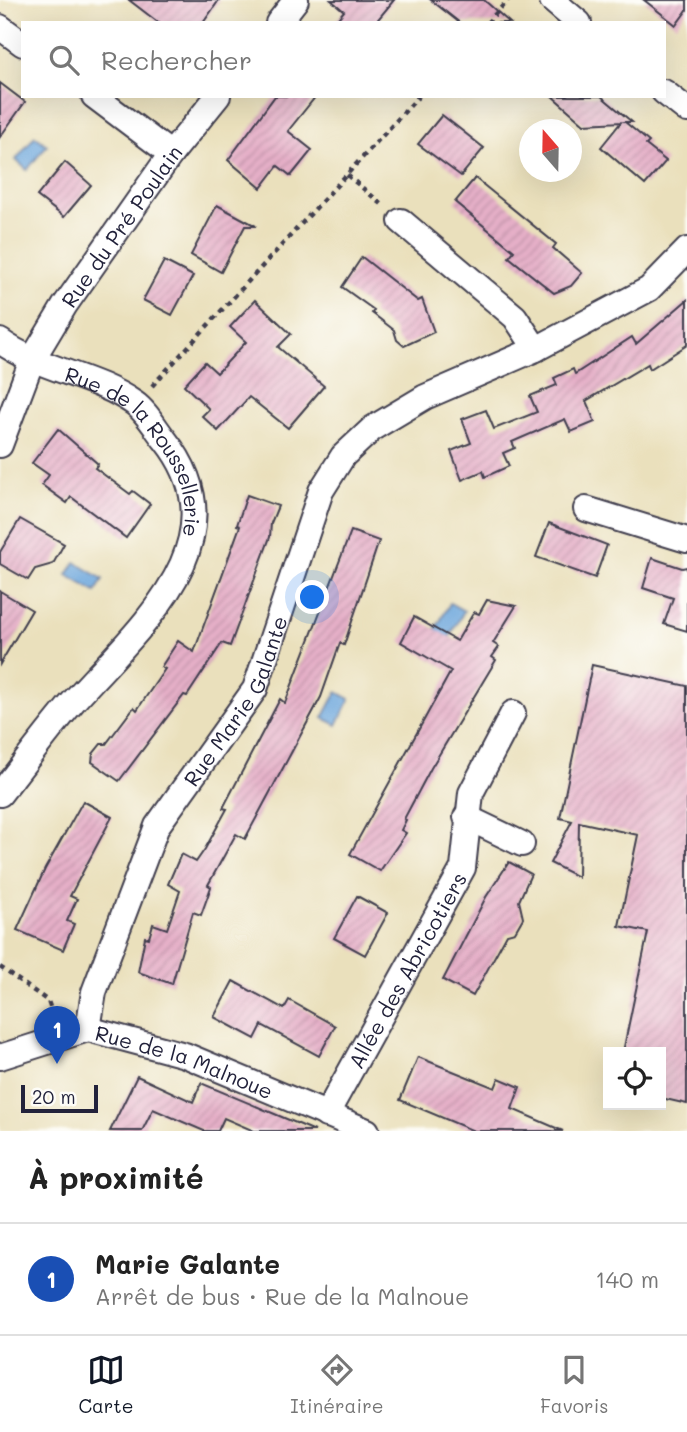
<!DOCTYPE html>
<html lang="fr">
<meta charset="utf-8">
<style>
body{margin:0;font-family:Mali,sans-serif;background:#f6f6f6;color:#222}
.controls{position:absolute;right:21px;bottom:21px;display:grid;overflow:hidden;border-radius:0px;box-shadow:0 7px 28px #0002}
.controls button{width:63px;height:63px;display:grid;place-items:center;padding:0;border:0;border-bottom:2px solid #e0e0e0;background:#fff;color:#222;font:35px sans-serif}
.compass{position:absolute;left:519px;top:119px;width:63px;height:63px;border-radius:50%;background:#fff;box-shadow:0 7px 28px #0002;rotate:340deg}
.scale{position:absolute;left:21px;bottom:18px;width:77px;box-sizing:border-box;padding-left:7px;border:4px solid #22223b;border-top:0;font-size:19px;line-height:24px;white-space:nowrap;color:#22223b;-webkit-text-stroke:5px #fdfcf7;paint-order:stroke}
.you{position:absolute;left:313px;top:598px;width:24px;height:24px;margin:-18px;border:5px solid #fff;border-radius:50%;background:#1a73e8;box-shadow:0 0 0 10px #1a73e833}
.badge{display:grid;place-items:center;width:46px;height:46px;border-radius:50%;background:#111827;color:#fff;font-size:23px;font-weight:700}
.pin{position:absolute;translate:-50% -58px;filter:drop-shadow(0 2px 4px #0008)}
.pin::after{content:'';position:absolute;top:37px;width:24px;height:21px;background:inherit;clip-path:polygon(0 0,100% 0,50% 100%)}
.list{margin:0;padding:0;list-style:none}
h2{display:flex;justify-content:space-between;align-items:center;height:91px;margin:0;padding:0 28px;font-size:30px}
h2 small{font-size:23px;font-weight:400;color:#767676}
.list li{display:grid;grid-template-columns:46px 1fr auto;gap:21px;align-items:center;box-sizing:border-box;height:112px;padding:0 28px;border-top:2px solid #e0e0e0}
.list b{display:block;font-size:26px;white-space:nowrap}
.list p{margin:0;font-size:23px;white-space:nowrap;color:#767676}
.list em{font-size:23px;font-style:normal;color:#767676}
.icon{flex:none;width:38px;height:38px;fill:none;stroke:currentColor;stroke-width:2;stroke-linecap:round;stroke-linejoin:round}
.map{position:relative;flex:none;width:687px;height:1131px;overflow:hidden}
.search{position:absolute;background:#fff;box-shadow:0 7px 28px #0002;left:21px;right:21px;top:21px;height:77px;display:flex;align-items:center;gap:18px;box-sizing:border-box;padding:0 24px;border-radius:0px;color:#767676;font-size:26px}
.sheet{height:203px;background:#fff}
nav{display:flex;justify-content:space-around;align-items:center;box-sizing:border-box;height:98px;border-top:2px solid #e0e0e0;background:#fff;font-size:19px;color:#767676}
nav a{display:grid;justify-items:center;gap:4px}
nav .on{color:#111827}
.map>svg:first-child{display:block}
.water{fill:#6ca6dc;stroke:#47648c;stroke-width:2}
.building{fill:url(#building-hatch)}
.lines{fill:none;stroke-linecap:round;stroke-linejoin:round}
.minor-casing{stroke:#403e4e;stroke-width:28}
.path{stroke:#403e4e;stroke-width:4.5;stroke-dasharray:5 5;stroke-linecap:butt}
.minor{stroke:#fff;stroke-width:24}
.labels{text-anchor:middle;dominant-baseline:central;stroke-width:5;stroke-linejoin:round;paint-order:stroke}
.street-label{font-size:21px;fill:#22223b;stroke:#fdfcf7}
</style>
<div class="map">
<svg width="687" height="1131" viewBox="0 0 687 1131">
<defs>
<pattern id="building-hatch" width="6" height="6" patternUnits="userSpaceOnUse" patternTransform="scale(1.75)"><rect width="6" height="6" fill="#e5afc7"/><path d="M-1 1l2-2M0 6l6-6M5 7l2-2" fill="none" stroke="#c496ac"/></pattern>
</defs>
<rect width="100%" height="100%" fill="#fdfcf7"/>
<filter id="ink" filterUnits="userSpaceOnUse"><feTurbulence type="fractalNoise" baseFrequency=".0143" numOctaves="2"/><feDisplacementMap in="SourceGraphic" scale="14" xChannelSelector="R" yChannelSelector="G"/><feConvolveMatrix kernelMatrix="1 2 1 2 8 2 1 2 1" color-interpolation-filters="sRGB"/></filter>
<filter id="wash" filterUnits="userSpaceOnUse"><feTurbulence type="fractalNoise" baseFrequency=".00686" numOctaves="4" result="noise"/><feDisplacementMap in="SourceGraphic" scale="28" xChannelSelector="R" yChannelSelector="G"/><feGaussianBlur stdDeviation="1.57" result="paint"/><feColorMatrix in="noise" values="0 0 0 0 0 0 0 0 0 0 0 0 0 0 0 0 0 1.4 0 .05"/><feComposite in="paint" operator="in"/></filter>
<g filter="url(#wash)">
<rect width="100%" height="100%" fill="#eae0bc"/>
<!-- water -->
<g class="water">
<polygon points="35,136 47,145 27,170 16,160"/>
<polygon points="75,562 103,579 96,592 67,575"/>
<polygon points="450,603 464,611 449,638 435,630"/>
<polygon points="337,692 350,699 337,725 323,718"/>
</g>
<g id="blocks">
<!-- building -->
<g class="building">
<polygon points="129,0 219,0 203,23 159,23"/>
<polygon points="331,0 394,0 375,23 334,23 344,11"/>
<polygon points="431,0 484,0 510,23 460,23"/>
<polygon points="644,0 687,0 687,10 676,25"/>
<polygon points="0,83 25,102 0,137"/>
<polygon points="275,96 316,96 288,131 312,150 291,176 278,166 261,188 228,160"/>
<polygon points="552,96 601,96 632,122 625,122 649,142 646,145 666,161 645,185 601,147 621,122 584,124"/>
<polygon points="442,115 484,148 461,176 418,144"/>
<polygon points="65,162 91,185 64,217 37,196"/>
<polygon points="475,178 556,244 553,248 582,273 571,286 554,293 509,257 514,251 455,202"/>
<polygon points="217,205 256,226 245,226 221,272 191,255"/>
<polygon points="362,257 418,301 422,299 434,332 404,346 397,340 394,330 372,313 374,310 342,287"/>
<polygon points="164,261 193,276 172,315 143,300"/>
<polygon points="255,300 291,334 278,347 324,386 288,428 249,397 218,431 202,416 209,409 184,385 205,362 217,373 246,342 230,327"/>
<polygon points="687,300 687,345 650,369 648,364 586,401 595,422 571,432 565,419 512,442 515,448 503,453 509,466 485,477 483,471 462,480 451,451 471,443 462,419 486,410 494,429 537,412 530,396 557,385 554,378 573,369 575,374 632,337 636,344"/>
<polygon points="58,429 98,464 95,468 130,494 133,491 150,504 126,538 71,497 67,503 42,485 49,475 32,463"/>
<polygon points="247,495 278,506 271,523 270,537 230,646 222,643 187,696 184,695 119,781 92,762 93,754 101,744 106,744 134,707 137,710 165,669 161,667 178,641 194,652 240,526 237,525"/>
<polygon points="20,519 64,544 53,564 35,569 28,580 0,564 0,552"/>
<polygon points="549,523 607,545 595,578 536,557"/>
<polygon points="351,531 379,541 344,645 340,643 321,697 245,839 236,834 208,885 211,887 201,915 193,912 172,984 138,972 145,937 149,938 153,924 167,929 180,891 168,884 181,854 196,862 205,849 227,809 223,808 280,699 285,703"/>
<polygon points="652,558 682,568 687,567 687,631 664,624 673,598 643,588"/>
<polygon points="0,591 32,610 0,664"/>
<polygon points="487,600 516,606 493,643 499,647 492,657 496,660 431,768 404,819 406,820 401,830 406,833 380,871 350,854 451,671 401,642 414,617 457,641 474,612 479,614"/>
<polygon points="592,665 687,686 687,1104 661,1098 661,1052 623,1052 648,932 619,926 638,835 579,822 578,877 550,863 572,821 560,818"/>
<polygon points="83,801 112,817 70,896 77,899 67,921 74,924 63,950 17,930 45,869"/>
<polygon points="509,862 531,874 519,901 523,918 515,932 507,934 473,996 443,980 486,897"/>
<polygon points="357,896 388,913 365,955 334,938"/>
<polygon points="233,981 284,1009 289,1000 335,1026 319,1056 262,1025 255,1039 214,1017"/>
<polygon points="418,1057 495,1088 499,1078 520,1087 512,1109 563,1131 474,1131 400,1100"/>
<polygon points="137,1076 193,1102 201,1083 315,1131 254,1131 224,1118 218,1131 204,1131 153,1109 142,1131 110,1131"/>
</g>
</g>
</g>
<g filter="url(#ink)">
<use href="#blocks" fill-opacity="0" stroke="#403e4e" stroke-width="2"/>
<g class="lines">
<defs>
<g id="minor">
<polyline points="552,0 579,23"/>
<polyline points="278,23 296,0"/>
<polyline points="0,27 23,44"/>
<polyline points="664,92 687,110"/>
<polyline points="94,96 171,154"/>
<polyline points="401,221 515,317 536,349"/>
<path id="s1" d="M 0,341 C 40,370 94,375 134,403 C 146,411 156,429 165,440 C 246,542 136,630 72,703 C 47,732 24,764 0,794"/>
<path id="s2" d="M 0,445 L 32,360 L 65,305 L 171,154 L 218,96"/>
<polyline points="586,509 687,540"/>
<polyline points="466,817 522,844"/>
<path id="s3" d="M 88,1029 L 94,992 L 157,826 L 255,689 L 321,491 L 343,456 L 373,428 L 425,397 L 536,349 L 649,289 L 687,250"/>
<path id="s4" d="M 0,1057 L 88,1029 L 185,1055 L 367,1131"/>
<path id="s5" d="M 326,1115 L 463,868 L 471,793 L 513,713"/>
</g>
</defs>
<!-- minor casing -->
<use href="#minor" class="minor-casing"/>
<!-- path -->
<g class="path">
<polyline points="487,23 508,0"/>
<polyline points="347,175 384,206"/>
<polyline points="152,386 419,96"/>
<polyline points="0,967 48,1001 52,1013"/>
</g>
<!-- minor -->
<use href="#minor" class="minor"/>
</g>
</g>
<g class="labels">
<!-- street labels -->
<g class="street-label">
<text stroke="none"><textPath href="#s2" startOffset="252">Rue du Pré Poulain</textPath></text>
<text stroke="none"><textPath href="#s1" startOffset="187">Rue de la Roussellerie</textPath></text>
<text stroke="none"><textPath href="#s3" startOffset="364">Rue Marie Galante</textPath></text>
<text stroke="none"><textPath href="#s5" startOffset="166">Allée des Abricotiers</textPath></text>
<text stroke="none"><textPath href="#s4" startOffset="194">Rue de la Malnoue</textPath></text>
</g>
</g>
</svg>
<div class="controls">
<button><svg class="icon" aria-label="locate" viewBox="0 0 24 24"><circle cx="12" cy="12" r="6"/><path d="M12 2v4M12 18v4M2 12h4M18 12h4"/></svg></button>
</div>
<svg class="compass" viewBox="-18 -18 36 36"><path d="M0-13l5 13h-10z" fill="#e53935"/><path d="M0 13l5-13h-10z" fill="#767676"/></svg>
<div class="scale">20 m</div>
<div class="you"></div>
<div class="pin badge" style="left:57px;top:1064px;background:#1a4fb4">1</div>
<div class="search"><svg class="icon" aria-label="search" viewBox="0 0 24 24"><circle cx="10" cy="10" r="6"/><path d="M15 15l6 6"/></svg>Rechercher</div>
</div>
<section class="sheet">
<h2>À proximité<small></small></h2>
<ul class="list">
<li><span class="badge" style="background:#1a4fb4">1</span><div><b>Marie Galante</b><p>Arrêt de bus · Rue de la Malnoue</p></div><em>140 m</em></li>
</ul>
</section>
<nav>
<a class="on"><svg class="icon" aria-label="map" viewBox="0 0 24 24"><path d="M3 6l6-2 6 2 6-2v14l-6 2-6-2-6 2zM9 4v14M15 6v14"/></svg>Carte</a>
<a><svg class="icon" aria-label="directions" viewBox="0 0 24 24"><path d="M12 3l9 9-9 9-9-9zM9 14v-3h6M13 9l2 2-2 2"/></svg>Itinéraire</a>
<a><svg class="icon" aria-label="saved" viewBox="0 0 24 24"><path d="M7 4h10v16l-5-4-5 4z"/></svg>Favoris</a>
</nav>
